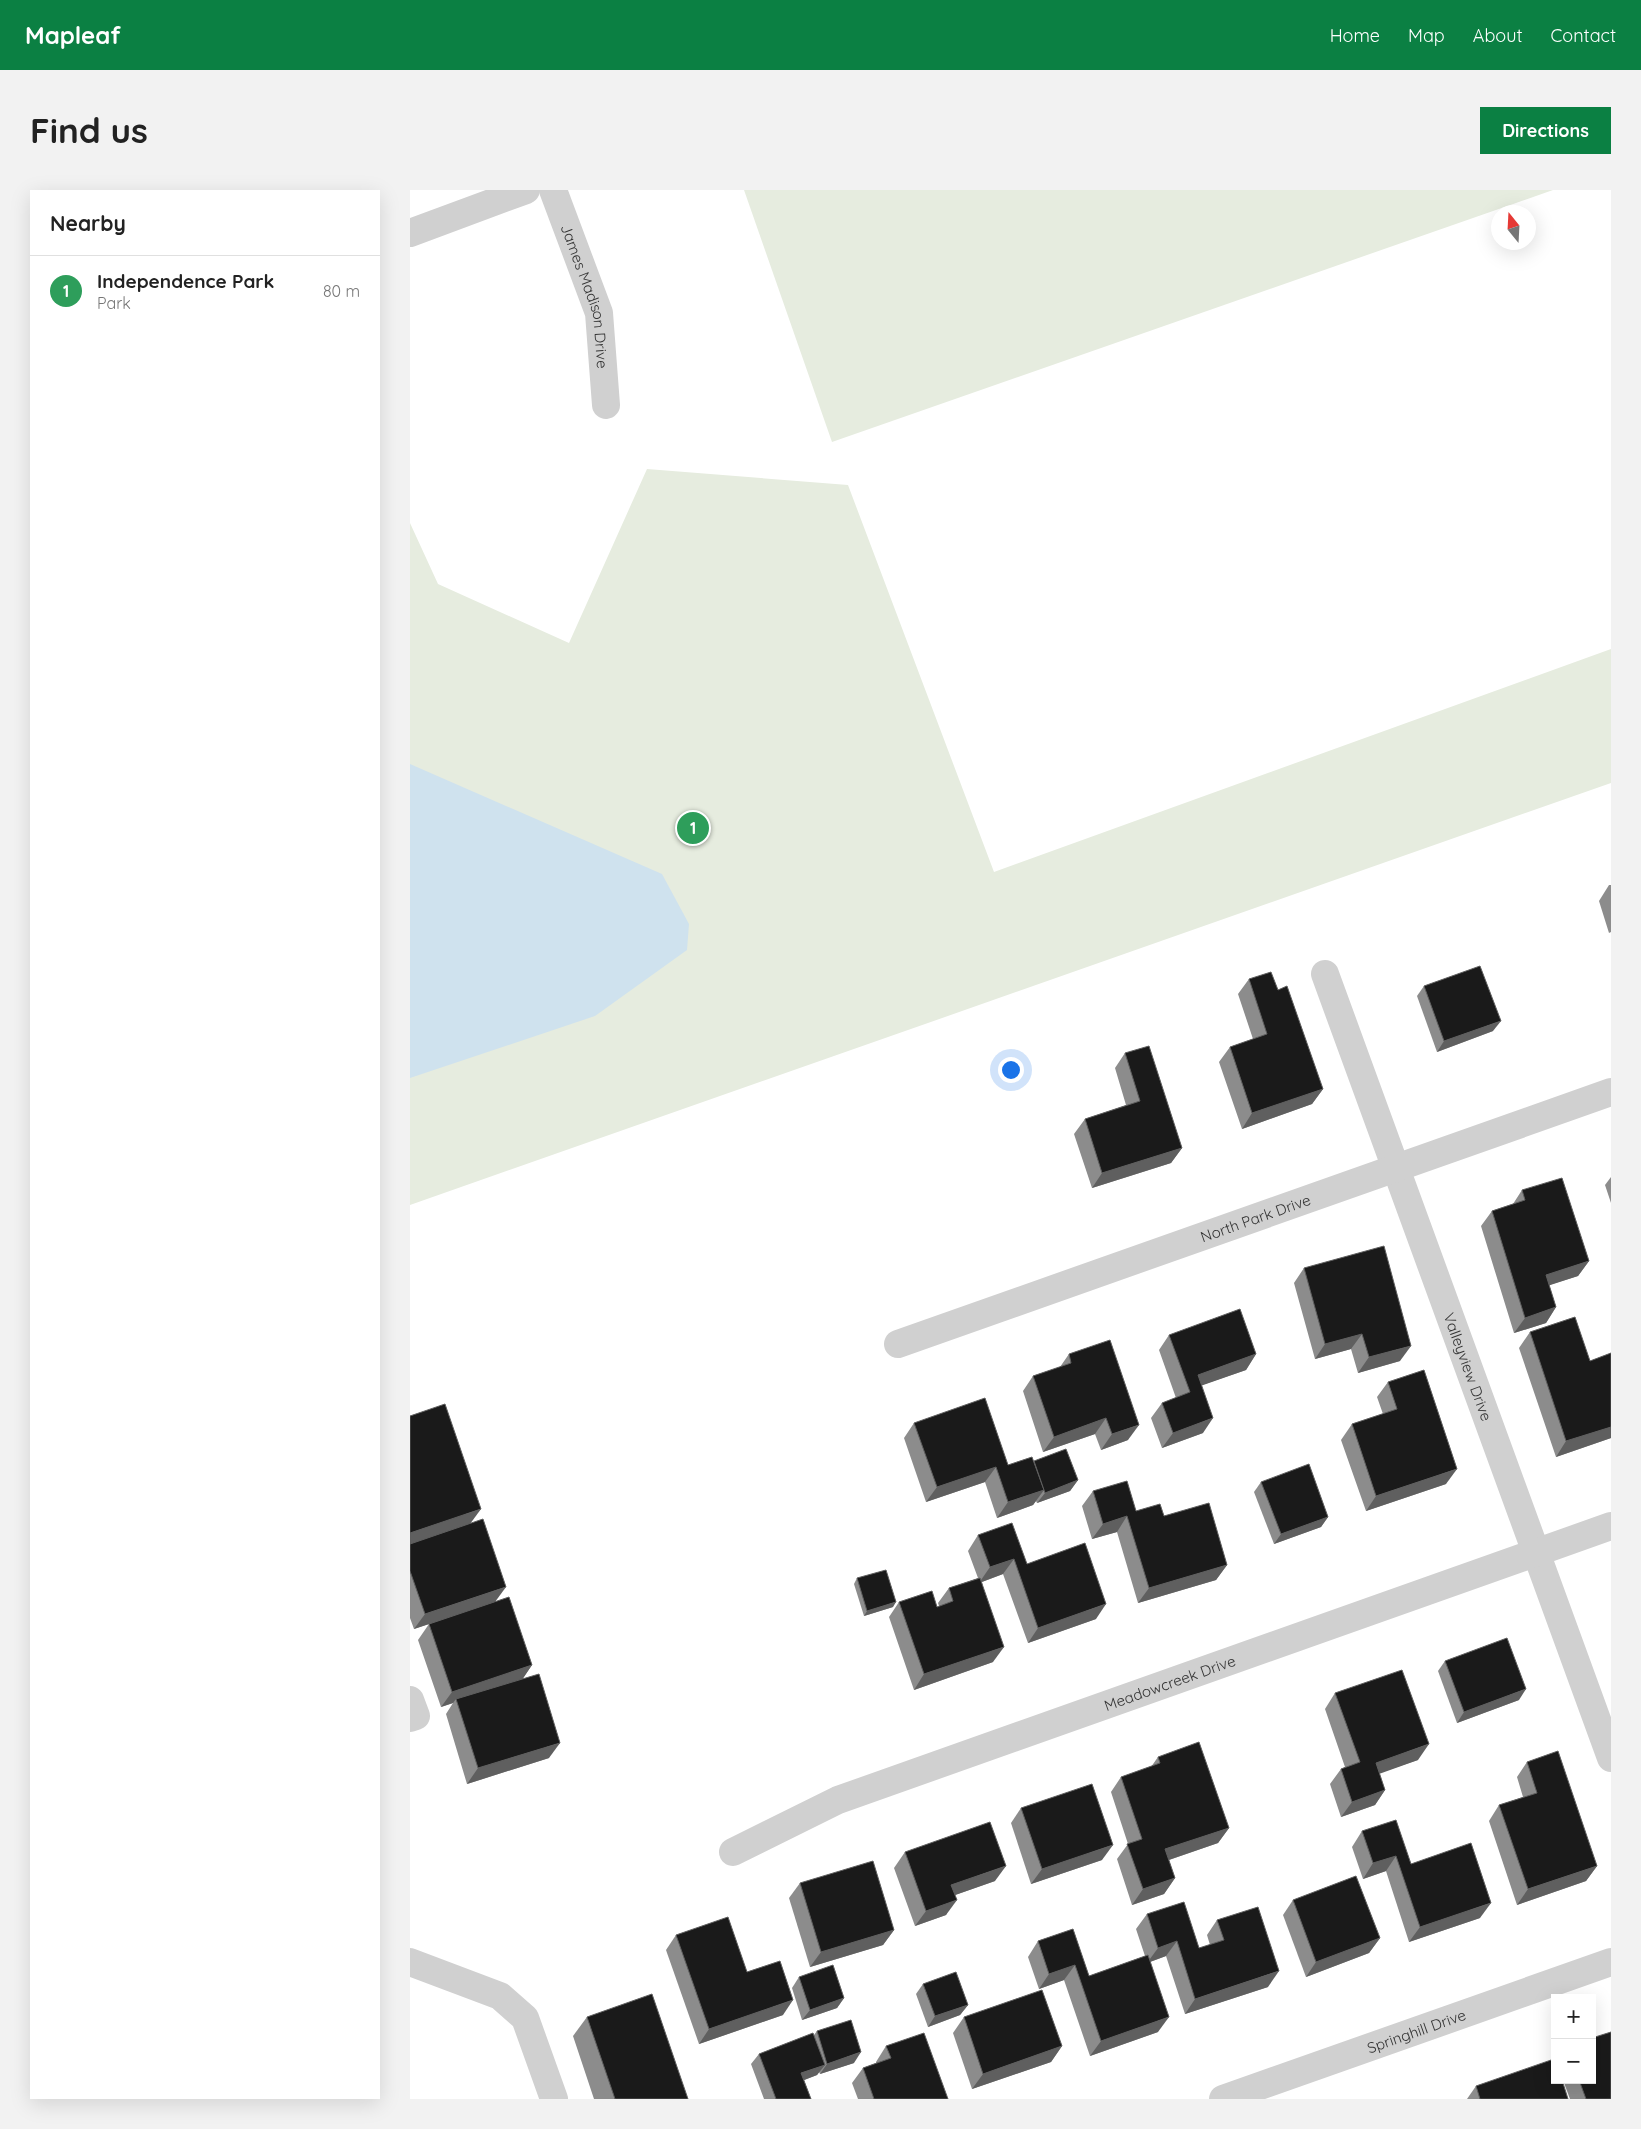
<!DOCTYPE html>
<meta charset="utf-8">
<style>
body{margin:0;font-family:Quicksand,sans-serif;background:#f2f2f2;color:#222}
.controls{position:absolute;right:15px;bottom:15px;display:grid;overflow:hidden;border-radius:0px;box-shadow:0 5px 20px #0002}
.controls button{width:45px;height:45px;display:grid;place-items:center;padding:0;border:0;border-bottom:1px solid #e0e0e0;background:#fff;color:#222;font:25px sans-serif}
.compass{position:absolute;left:1081px;top:15px;width:45px;height:45px;border-radius:50%;background:#fff;box-shadow:0 5px 20px #0002;rotate:342deg}
.you{position:absolute;left:600px;top:879px;width:18px;height:18px;margin:-12px;border:4px solid #fff;border-radius:50%;background:#1a73e8;box-shadow:0 0 0 8px #1a73e833}
.badge{display:grid;place-items:center;width:32px;height:32px;border-radius:50%;background:#0b8043;color:#fff;font-size:16px;font-weight:700}
.pin{position:absolute;translate:-50% -50%;border:2px solid #fff;box-shadow:0 1px 5px #0006}
.list{margin:0;padding:0;list-style:none}
h2{display:flex;justify-content:space-between;align-items:center;height:65px;margin:0;padding:0 20px;font-size:21px}
h2 small{font-size:16px;font-weight:400;color:#767676}
.list li{display:grid;grid-template-columns:32px 1fr auto;gap:15px;align-items:center;box-sizing:border-box;height:70px;padding:0 20px;border-top:1px solid #e0e0e0}
.list b{display:block;font-size:19px;white-space:nowrap}
.list p{margin:0;font-size:16px;white-space:nowrap;color:#767676}
.list em{font-size:16px;font-style:normal;color:#767676}
.map{position:relative;flex:none;width:1201px;height:1909px;overflow:hidden;border-radius:0px}
header{display:flex;align-items:center;gap:30px;box-sizing:border-box;height:70px;padding:0 25px;background:#0b8043;color:#fff}
header strong{font-size:24px}
nav{display:flex;gap:28px;margin-inline-start:auto;font-size:18px}
.intro{display:flex;align-items:center;justify-content:space-between;box-sizing:border-box;height:120px;padding:0 30px}
h1{margin:0;font-size:35px}
.button{padding:12px 22px;border-radius:0px;background:#0b8043;color:#fff;font-size:18px;font-weight:700}
main{display:flex;gap:30px;padding:0 30px}
aside{flex:1;background:#fff;border-radius:0px;box-shadow:0 5px 20px #0002}
.map>svg:first-child{display:block}
.green{fill:#e6ecdf}
.water{fill:#cfe2ee}
.lines{fill:none;stroke-linecap:round;stroke-linejoin:round}
.street{stroke:#d0d0d0;stroke-width:28}
.wall{fill:#8c8c8c}
.shaded-wall{fill:#5f5f5f}
.building{fill:#1a1a1a;stroke:#5f5f5f}
.labels{text-anchor:middle;dominant-baseline:central;stroke-width:5;stroke-linejoin:round;paint-order:stroke}
.street-label{font-size:15px;fill:#333;stroke:#fff}
</style>
<header>
<strong>Mapleaf</strong>
<nav><a>Home</a><a>Map</a><a>About</a><a>Contact</a></nav>
</header>
<div class="intro"><h1>Find us</h1><a class="button">Directions</a></div>
<main>
<aside>
<h2>Nearby<small></small></h2>
<ul class="list">
<li><span class="badge" style="background:#2e9e5b">1</span><div><b>Independence Park</b><p>Park</p></div><em>80 m</em></li>
</ul>
</aside>
<div class="map">
<svg width="1201" height="1909" viewBox="0 0 1201 1909">
<rect width="100%" height="100%" fill="#fff"/>
<!-- green -->
<g class="green">
<polygon points="334,0 1143,0 422,252"/>
<polygon points="237,279 438,295 584,682 1201,459 1201,593 0,1015 0,333 28,394 159,453"/>
</g>
<!-- water -->
<polygon class="water" points="0,574 252,684 279,734 277,760 185,826 0,888"/>
<g class="lines">
<!-- street -->
<g class="street">
<path id="s1" d="M 143,0 L 189,123 L 196,215"/>
<polyline points="0,43 116,0"/>
<path id="s2" d="M 915,784 L 1201,1568"/>
<path id="s3" d="M 488,1154 L 1201,902"/>
<polyline points="0,1510 6,1526 0,1528"/>
<path id="s4" d="M 323,1662 L 428,1610 L 1201,1336"/>
<polyline points="0,1772 90,1806 115,1828 144,1909"/>
<path id="s5" d="M 813,1909 L 1201,1772"/>
</g>
</g>
<!-- wall -->
<g class="wall">
<polygon points="1199,695 1201,695 1201,742 1199,743 1189,711"/>
<polygon points="839,789 868,800 913,899 902,914 832,939 809,872 820,857 843,849 828,804"/>
<polygon points="1014,796 1083,841 1027,862 1007,806"/>
<polygon points="715,863 772,958 761,973 682,998 664,944 675,929 716,915 705,878"/>
<polygon points="1201,987 1201,1013 1195,995"/>
<polygon points="1112,1000 1179,1071 1168,1086 1139,1095 1146,1117 1136,1133 1104,1143 1071,1036 1082,1021 1103,1014"/>
<polygon points="894,1078 990,1171 948,1183 941,1159 905,1169 884,1093"/>
<polygon points="1120,1142 1180,1171 1201,1163 1201,1248 1146,1267 1109,1158"/>
<polygon points="759,1145 846,1164 836,1180 792,1195 793,1243 752,1258 741,1228 752,1213 766,1208 749,1160"/>
<polygon points="659,1164 718,1250 691,1260 685,1244 633,1262 613,1201 623,1186 650,1177"/>
<polygon points="978,1192 1036,1294 956,1321 931,1250 942,1234 973,1224 967,1207"/>
<polygon points="0,1226 61,1334 86,1411 122,1475 112,1489 139,1568 57,1594 36,1524 43,1513 31,1517 8,1450 19,1434 4,1439 0,1428"/>
<polygon points="504,1233 598,1275 624,1271 668,1290 660,1301 627,1313 626,1311 623,1315 587,1328 575,1292 516,1312 494,1248"/>
<polygon points="851,1292 918,1327 911,1337 864,1354 844,1302"/>
<polygon points="683,1301 726,1321 754,1326 817,1375 806,1390 728,1413 707,1342 682,1349 672,1316"/>
<polygon points="568,1345 617,1374 686,1429 618,1453 593,1384 572,1392 583,1472 504,1500 479,1427 489,1412 527,1417 529,1416 528,1413 539,1398 568,1388 558,1361"/>
<polygon points="447,1388 483,1417 454,1426 444,1394"/>
<polygon points="1035,1471 1109,1510 1047,1533 1028,1481"/>
<polygon points="925,1503 1008,1570 969,1583 975,1600 965,1615 931,1627 920,1594 931,1579 935,1577 915,1519"/>
<polygon points="748,1567 819,1638 808,1653 759,1670 765,1688 754,1704 722,1715 707,1669 718,1654 701,1602 711,1587 741,1577"/>
<polygon points="1117,1572 1187,1676 1176,1691 1107,1715 1079,1631 1089,1615 1113,1607 1107,1587"/>
<polygon points="611,1618 692,1670 621,1694 601,1633"/>
<polygon points="952,1641 1001,1674 1070,1728 999,1752 976,1681 953,1689 942,1657"/>
<polygon points="495,1662 585,1691 545,1705 536,1725 505,1736 484,1678"/>
<polygon points="390,1693 484,1740 473,1755 400,1777 379,1708"/>
<polygon points="883,1710 970,1748 959,1763 896,1787 873,1725"/>
<polygon points="737,1724 789,1758 800,1755 797,1745 807,1730 858,1797 775,1824 756,1766 740,1772 748,1842 680,1866 654,1790 629,1799 618,1767 628,1751 663,1739 679,1786 735,1766 726,1739"/>
<polygon points="266,1745 373,1825 289,1854 256,1760"/>
<polygon points="389,1787 434,1808 427,1818 392,1830 382,1798"/>
<polygon points="513,1794 558,1815 550,1825 518,1837 506,1804"/>
<polygon points="177,1827 278,1909 184,1909 163,1846"/>
<polygon points="554,1827 652,1856 641,1872 562,1899 543,1843"/>
<polygon points="407,1841 444,1873 410,1884 409,1882 407,1885 394,1890 401,1909 354,1909 341,1874 349,1864 404,1845"/>
<polygon points="476,1856 538,1909 448,1909 442,1893 453,1878 466,1873 466,1872"/>
<polygon points="1153,1890 1182,1890 1201,1909 1160,1909"/>
<polygon points="1066,1896 1158,1909 1057,1909"/>
</g>
<!-- shaded-wall -->
<g class="shaded-wall">
<polygon points="1091,831 1083,841 1027,862 1034,851"/>
<polygon points="913,899 902,914 832,939 842,923"/>
<polygon points="772,958 761,973 682,998 692,983"/>
<polygon points="1179,1071 1168,1086 1125,1100 1136,1085"/>
<polygon points="1146,1117 1136,1133 1104,1143 1115,1128"/>
<polygon points="952,1144 941,1159 905,1169 915,1154"/>
<polygon points="1001,1156 990,1171 948,1183 959,1167"/>
<polygon points="846,1164 836,1180 779,1200 788,1185"/>
<polygon points="696,1228 685,1244 633,1262 644,1247"/>
<polygon points="803,1228 793,1243 752,1258 763,1243"/>
<polygon points="729,1235 718,1250 691,1260 702,1244"/>
<polygon points="1201,1237 1201,1248 1146,1267 1156,1251"/>
<polygon points="586,1277 575,1292 516,1312 527,1297"/>
<polygon points="1047,1279 1036,1294 956,1321 966,1306"/>
<polygon points="668,1290 660,1301 627,1313 635,1303"/>
<polygon points="634,1300 623,1315 587,1328 598,1312"/>
<polygon points="71,1319 60,1334 0,1354 0,1343"/>
<polygon points="717,1326 707,1342 682,1349 693,1334"/>
<polygon points="918,1327 911,1337 864,1354 871,1344"/>
<polygon points="604,1369 593,1384 569,1393 580,1377"/>
<polygon points="817,1375 806,1390 728,1413 739,1398"/>
<polygon points="96,1397 85,1412 4,1439 15,1424"/>
<polygon points="486,1412 483,1417 454,1426 457,1421"/>
<polygon points="696,1414 686,1429 618,1453 628,1438"/>
<polygon points="594,1457 583,1472 504,1500 514,1484"/>
<polygon points="122,1475 112,1490 46,1509 43,1513 31,1517 42,1502"/>
<polygon points="1116,1499 1109,1510 1047,1533 1054,1522"/>
<polygon points="150,1553 139,1568 57,1594 68,1578"/>
<polygon points="1019,1554 1008,1570 955,1589 966,1573"/>
<polygon points="975,1600 965,1615 931,1627 942,1612"/>
<polygon points="819,1638 808,1653 744,1675 755,1659"/>
<polygon points="703,1655 692,1670 621,1694 632,1679"/>
<polygon points="986,1666 976,1681 953,1689 963,1673"/>
<polygon points="596,1676 585,1691 531,1710 541,1695"/>
<polygon points="1187,1676 1176,1691 1107,1715 1118,1699"/>
<polygon points="765,1688 754,1704 722,1715 733,1699"/>
<polygon points="547,1710 536,1725 505,1736 516,1721"/>
<polygon points="1081,1713 1070,1728 999,1752 1010,1737"/>
<polygon points="484,1740 473,1755 400,1777 411,1762"/>
<polygon points="970,1748 959,1763 896,1787 906,1772"/>
<polygon points="767,1751 756,1766 737,1773 748,1758"/>
<polygon points="665,1775 654,1790 629,1799 639,1784"/>
<polygon points="869,1781 858,1797 775,1824 785,1809"/>
<polygon points="434,1808 427,1818 392,1830 400,1820"/>
<polygon points="383,1810 373,1825 289,1854 299,1839"/>
<polygon points="558,1815 550,1825 518,1837 525,1826"/>
<polygon points="759,1827 748,1842 680,1866 691,1851"/>
<polygon points="652,1856 641,1872 562,1899 573,1884"/>
<polygon points="451,1862 444,1873 410,1884 417,1874"/>
<polygon points="415,1875 407,1885 384,1894 391,1883"/>
</g>
<!-- building -->
<g class="building">
<polygon points="1070,776 1091,831 1034,851 1014,796"/>
<polygon points="861,782 868,800 877,796 913,899 842,923 820,857 857,844 839,789"/>
<polygon points="739,856 772,958 692,983 675,929 730,911 715,863"/>
<polygon points="1152,988 1179,1071 1136,1085 1146,1117 1115,1128 1082,1021 1115,1010 1112,1000"/>
<polygon points="974,1056 1001,1156 959,1167 952,1144 915,1154 894,1078"/>
<polygon points="830,1119 846,1164 788,1185 803,1228 763,1243 752,1213 780,1202 759,1145"/>
<polygon points="1165,1127 1180,1171 1201,1163 1201,1237 1156,1251 1120,1142"/>
<polygon points="700,1150 729,1235 702,1244 696,1228 644,1247 623,1186 661,1173 659,1164"/>
<polygon points="1014,1180 1047,1279 966,1306 942,1234 987,1219 978,1192"/>
<polygon points="575,1208 598,1275 622,1267 634,1300 598,1312 586,1277 527,1297 504,1233"/>
<polygon points="35,1214 71,1319 0,1343 0,1226"/>
<polygon points="656,1259 668,1290 635,1303 624,1271"/>
<polygon points="899,1274 918,1327 871,1344 851,1292"/>
<polygon points="717,1291 726,1321 750,1314 754,1326 799,1313 817,1375 739,1398 717,1326 693,1334 683,1301"/>
<polygon points="73,1329 96,1397 15,1424 0,1381 0,1354"/>
<polygon points="602,1333 617,1374 675,1353 696,1414 628,1438 604,1369 580,1377 568,1345"/>
<polygon points="476,1380 486,1412 457,1421 447,1388"/>
<polygon points="570,1388 594,1457 514,1484 489,1412 522,1401 527,1417 543,1411 539,1398"/>
<polygon points="99,1407 122,1475 42,1502 19,1434"/>
<polygon points="1097,1448 1116,1499 1054,1522 1035,1471"/>
<polygon points="992,1480 1019,1554 966,1573 975,1600 942,1612 931,1579 950,1572 925,1503"/>
<polygon points="129,1484 150,1553 68,1578 46,1509"/>
<polygon points="789,1552 819,1638 755,1659 765,1688 733,1699 717,1654 732,1649 711,1587 750,1573 748,1567"/>
<polygon points="1148,1561 1187,1676 1118,1699 1089,1615 1127,1603 1117,1572"/>
<polygon points="682,1594 703,1655 632,1679 611,1618"/>
<polygon points="986,1630 1001,1674 1061,1653 1081,1713 1010,1737 986,1666 963,1673 952,1641"/>
<polygon points="580,1632 596,1676 541,1695 547,1710 516,1721 495,1662"/>
<polygon points="463,1671 484,1740 411,1762 390,1693"/>
<polygon points="946,1686 970,1748 906,1772 883,1710"/>
<polygon points="774,1712 789,1758 814,1750 807,1730 848,1717 869,1781 785,1809 767,1751 748,1758 737,1724"/>
<polygon points="318,1727 337,1782 370,1771 383,1810 299,1839 266,1745"/>
<polygon points="663,1739 679,1786 738,1765 759,1827 691,1851 665,1775 639,1784 628,1751"/>
<polygon points="423,1775 434,1808 400,1820 389,1787"/>
<polygon points="546,1782 558,1815 525,1826 513,1794"/>
<polygon points="632,1800 652,1856 573,1884 554,1827"/>
<polygon points="242,1804 278,1909 205,1909 177,1827"/>
<polygon points="441,1830 451,1862 417,1874 407,1841"/>
<polygon points="1201,1842 1201,1909 1176,1909 1169,1890 1182,1890 1182,1848"/>
<polygon points="403,1843 415,1875 391,1883 401,1909 366,1909 349,1864"/>
<polygon points="514,1843 538,1909 464,1909 453,1878 481,1868 476,1856"/>
<polygon points="1144,1869 1145,1890 1152,1890 1158,1909 1070,1909 1066,1896"/>
</g>
<g class="labels">
<!-- street labels -->
<g class="street-label">
<text stroke="none"><textPath href="#s1" startOffset="112">James Madison Drive</textPath></text>
<text stroke="none"><textPath href="#s3" startOffset="379">North Park Drive</textPath></text>
<text stroke="none"><textPath href="#s2" startOffset="418">Valleyview Drive</textPath></text>
<text stroke="none"><textPath href="#s4" startOffset="469">Meadowcreek Drive</textPath></text>
<text stroke="none"><textPath href="#s5" startOffset="205">Springhill Drive</textPath></text>
</g>
</g>
</svg>
<div class="controls">
<button>+</button>
<button>−</button>
</div>
<svg class="compass" viewBox="-18 -18 36 36"><path d="M0-13l5 13h-10z" fill="#e53935"/><path d="M0 13l5-13h-10z" fill="#767676"/></svg>
<div class="you"></div>
<div class="pin badge" style="left:283px;top:638px;background:#2e9e5b">1</div>
</div>
</main>
